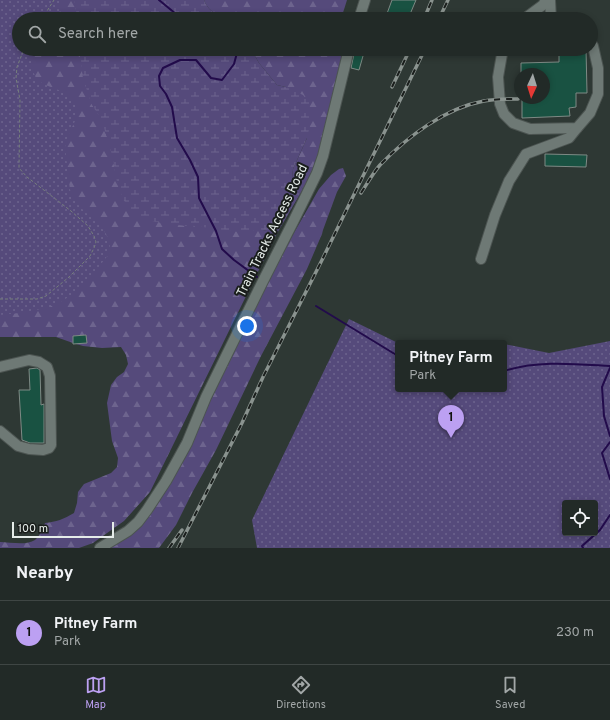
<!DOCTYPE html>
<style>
body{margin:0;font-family:Overpass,sans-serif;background:#2e3633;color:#f1f3f6}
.controls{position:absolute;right:12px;bottom:12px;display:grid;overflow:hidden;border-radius:4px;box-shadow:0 2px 6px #0003}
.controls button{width:36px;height:36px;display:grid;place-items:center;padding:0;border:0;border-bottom:1px solid #3f4644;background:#222a27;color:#f1f3f6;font:20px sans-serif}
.compass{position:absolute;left:514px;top:68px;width:36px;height:36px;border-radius:50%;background:#222a27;box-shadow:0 2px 6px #0003;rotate:184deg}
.scale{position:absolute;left:12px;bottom:10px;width:102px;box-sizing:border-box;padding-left:4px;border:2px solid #e5ece9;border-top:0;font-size:11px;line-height:14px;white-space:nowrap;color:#e5ece9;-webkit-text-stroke:3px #1a1e1c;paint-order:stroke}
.you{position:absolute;left:247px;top:326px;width:14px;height:14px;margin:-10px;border:3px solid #fff;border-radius:50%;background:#1a73e8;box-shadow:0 0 0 6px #1a73e833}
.badge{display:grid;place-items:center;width:26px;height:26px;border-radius:50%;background:#bca0f2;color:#111;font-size:13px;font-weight:700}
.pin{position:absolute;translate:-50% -33px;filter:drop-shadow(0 1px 2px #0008)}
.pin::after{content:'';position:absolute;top:21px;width:14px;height:12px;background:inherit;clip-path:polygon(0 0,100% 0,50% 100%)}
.popup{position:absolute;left:395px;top:340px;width:112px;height:52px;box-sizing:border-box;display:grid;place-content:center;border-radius:4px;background:#222a27;filter:drop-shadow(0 1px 3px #0005);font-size:13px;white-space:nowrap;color:#a2a7a7}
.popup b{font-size:15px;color:#f1f3f6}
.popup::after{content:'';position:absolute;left:50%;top:100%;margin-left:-8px;border:8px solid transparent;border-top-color:#222a27}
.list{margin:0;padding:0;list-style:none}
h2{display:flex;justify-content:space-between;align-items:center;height:52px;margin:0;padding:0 16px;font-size:17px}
h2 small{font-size:13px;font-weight:400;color:#a2a7a7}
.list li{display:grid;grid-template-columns:26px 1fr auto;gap:12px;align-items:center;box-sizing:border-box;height:64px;padding:0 16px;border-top:1px solid #3f4644}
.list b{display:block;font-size:15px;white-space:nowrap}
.list p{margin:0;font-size:13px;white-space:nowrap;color:#a2a7a7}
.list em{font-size:13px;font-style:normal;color:#a2a7a7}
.icon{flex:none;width:22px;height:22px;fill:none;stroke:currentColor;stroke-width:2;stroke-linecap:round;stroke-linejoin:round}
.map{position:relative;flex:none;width:610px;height:548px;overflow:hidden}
.search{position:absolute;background:#222a27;box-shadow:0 2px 6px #0003;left:12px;right:12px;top:12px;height:44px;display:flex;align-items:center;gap:10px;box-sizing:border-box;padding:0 14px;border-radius:22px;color:#a2a7a7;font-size:15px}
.sheet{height:116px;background:#222a27}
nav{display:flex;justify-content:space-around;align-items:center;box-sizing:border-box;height:56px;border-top:1px solid #3f4644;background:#222a27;font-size:11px;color:#a2a7a7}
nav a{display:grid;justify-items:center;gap:2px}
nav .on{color:#bca0f2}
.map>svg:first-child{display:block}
.green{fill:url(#green-dots);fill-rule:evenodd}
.forest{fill:url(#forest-firs)}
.wetland{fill:url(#wetland-marsh)}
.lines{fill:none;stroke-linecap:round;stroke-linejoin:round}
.stream{stroke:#220b4b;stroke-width:2}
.building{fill:#195242;stroke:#7e8a85}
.minor-casing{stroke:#4c5451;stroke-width:12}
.path{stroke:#767f7c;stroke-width:1;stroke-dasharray:3 2;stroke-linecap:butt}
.minor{stroke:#6e7975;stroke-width:10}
.rail-casing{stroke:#8a938f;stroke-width:3.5}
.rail{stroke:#1a1e1c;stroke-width:2;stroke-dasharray:6;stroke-linecap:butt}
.labels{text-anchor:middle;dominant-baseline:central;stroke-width:4;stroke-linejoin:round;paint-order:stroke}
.street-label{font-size:13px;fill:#e5ece9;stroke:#1a1e1c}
</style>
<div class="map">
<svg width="610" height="548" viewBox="0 0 610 548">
<defs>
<pattern id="green-dots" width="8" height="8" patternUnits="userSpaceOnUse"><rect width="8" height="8" fill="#554a7b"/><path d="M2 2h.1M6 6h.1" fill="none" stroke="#6d648e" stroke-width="1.8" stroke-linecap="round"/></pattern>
<pattern id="forest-firs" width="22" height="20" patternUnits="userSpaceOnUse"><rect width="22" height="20" fill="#554a7b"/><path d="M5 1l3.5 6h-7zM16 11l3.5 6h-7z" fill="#6d648e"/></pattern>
<pattern id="wetland-marsh" width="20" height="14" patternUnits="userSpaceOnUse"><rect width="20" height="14" fill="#554a7b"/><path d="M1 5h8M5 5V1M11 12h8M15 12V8" fill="none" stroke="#6d648e"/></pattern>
</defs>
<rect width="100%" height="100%" fill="#2e3834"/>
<!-- green -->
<g class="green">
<polygon points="0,0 159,0 182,19 19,19 19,49 238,49 279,191 224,312 0,319"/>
<path d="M 349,319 L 398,343 L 398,389 L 504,389 L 504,344 L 549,353 L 610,341 L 610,548 L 257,548 L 252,520 ZM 565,503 L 595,503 L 595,533 L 565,533 Z"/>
</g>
<!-- forest -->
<g class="forest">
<polygon points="61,0 74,0 77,16 76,19 54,19 59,13"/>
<path d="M 204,0 L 347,0 L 341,19 L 223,19 C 215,14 207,9 204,0 Z"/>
<path d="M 33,49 L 78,49 L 81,60 L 83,78 L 91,103 L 101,119 L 107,137 L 112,155 L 117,182 L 123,199 L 167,224 L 249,232 C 260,227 265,230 276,235 L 150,492 L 124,521 L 93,543 L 79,548 L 0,548 L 0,542 C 10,542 26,546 35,540 C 40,536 43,528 45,523 C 56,522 64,519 74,513 L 77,503 L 78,492 L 84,484 L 111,473 L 117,467 L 118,458 L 112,441 L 107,403 L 111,385 L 117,377 L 124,372 L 128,364 L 126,355 L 121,347 L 102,348 L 83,346 L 73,343 L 56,337 L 0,337 L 0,315 L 19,313 L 47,308 L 64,300 L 71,295 L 97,269 L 109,254 L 110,244 L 106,234 L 101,227 L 80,207 L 74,199 L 70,190 L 65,147 L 67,138 L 75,121 L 77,112 L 75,103 L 69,96 L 61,91 L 43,84 L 36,78 L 32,69 L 31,59 Z"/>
<polygon points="251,49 342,49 344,53 320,164 303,189 292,178 293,169 307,138 286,87 277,85 259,63"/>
<polygon points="343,168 346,176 337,192 323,230 322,234 307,269 261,356 216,450 192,493 176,525 159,548 109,548 128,537 138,527 193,437 262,293 295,231 319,189 331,175 339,169"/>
</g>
<!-- wetland -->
<g class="wetland">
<path d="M 74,0 L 204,0 C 207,9 215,14 223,19 L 76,19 L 77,16 Z"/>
<polygon points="78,49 251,49 259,63 277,85 286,87 303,95 309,102 311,121 307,138 293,169 292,178 303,189 276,235 267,231 257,229 249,232 240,232 195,226 167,224 142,219 133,214 123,199 117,182 112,155 107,137 101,119 91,103 83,78 81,60"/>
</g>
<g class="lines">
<!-- stream -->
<g class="stream">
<polyline points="159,0 182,19"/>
<polyline points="238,49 234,64 222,80 211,78 196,60 180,60 163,68 159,76 160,86 166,94 172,107 177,138 190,160 198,177 199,198 216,231 222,249 234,260 257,277"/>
<polyline points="316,306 398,356"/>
<polyline points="610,368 602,387 604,416 610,436"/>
<path d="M 504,371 C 538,360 575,364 610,366"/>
<polyline points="610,442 602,453 610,479"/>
<polyline points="583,548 582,546 600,530 610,515"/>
</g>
</g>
<!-- building -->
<g class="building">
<polygon points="392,0 416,0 408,19 385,19"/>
<polygon points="355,49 365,49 359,70 351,68"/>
<polygon points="559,49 586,49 587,93 576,93 576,107 569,108 570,116 522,118 522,98 544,98 544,74 521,74 521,63 559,62"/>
<polygon points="545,154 587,155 586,167 545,166"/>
<polygon points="86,335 87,343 73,344 73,336"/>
<polygon points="37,368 40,370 41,405 44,404 44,443 30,443 22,440 19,390 30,390 29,369"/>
</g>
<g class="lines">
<defs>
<g id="minor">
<polyline points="550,0 551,19"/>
<polyline points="359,19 365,0"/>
<polyline points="524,19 543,5 546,0"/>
<polyline points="504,49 502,54 498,77 500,104 504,114 513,123 530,129 577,128 590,113 598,94 598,68 593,46 591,43"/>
<polyline points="481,259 495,215 509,181 526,154 569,138 577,128"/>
<polyline points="0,367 29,360 39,362 47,367 50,376 51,445 49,448 43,450 29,449 18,446 0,431"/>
<polyline points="100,548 128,531 138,522 147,510 166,481 187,443 206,397 262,283 294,220 317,173 323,156 349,49"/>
</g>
</defs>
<!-- minor casing -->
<use href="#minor" class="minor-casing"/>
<!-- path -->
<g class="path">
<polyline points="42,19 54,0"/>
<polyline points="0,299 37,299 46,296 69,277 90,256 94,248 96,242 94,236 88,226 71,211 27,177 19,168 20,100 16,78 17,67 24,49"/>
</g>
<!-- minor -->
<use href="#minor" class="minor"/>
<defs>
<g id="rail">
<polyline points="424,19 432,0"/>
<polyline points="439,19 448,0"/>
<polyline points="392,87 410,49"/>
<path d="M 361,193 C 367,184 373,173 380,165 C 407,137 445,108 484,101 C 495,99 507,99 518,99"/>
<polyline points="169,548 182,530"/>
<polyline points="178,548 242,423 263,377 322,260 425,49"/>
</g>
</defs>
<!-- rail casing -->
<use href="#rail" class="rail-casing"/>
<!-- rail -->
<use href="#rail" class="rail"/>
</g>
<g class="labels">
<!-- street labels -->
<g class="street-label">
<text transform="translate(273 231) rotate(-64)">Train Tracks Access Road</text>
</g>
</g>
</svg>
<div class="controls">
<button><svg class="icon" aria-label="locate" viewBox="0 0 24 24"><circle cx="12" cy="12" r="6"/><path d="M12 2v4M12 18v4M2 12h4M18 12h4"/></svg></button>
</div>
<svg class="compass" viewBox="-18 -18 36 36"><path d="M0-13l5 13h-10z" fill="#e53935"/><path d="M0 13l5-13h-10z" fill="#a2a7a7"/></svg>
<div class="scale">100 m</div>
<div class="you"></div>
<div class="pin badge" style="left:451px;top:438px">1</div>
<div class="popup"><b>Pitney Farm</b>Park</div>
<div class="search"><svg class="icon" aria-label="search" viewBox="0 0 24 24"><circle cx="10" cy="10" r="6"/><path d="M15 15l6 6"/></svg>Search here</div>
</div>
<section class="sheet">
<h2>Nearby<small></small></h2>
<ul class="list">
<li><span class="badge">1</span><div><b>Pitney Farm</b><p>Park</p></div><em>230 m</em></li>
</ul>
</section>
<nav>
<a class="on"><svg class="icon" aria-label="map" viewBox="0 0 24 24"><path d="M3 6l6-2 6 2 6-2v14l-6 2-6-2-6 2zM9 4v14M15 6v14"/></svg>Map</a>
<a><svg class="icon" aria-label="directions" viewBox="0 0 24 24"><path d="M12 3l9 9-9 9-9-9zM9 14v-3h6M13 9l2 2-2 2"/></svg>Directions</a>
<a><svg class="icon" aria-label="saved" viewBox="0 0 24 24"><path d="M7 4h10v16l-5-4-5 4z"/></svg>Saved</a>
</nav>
